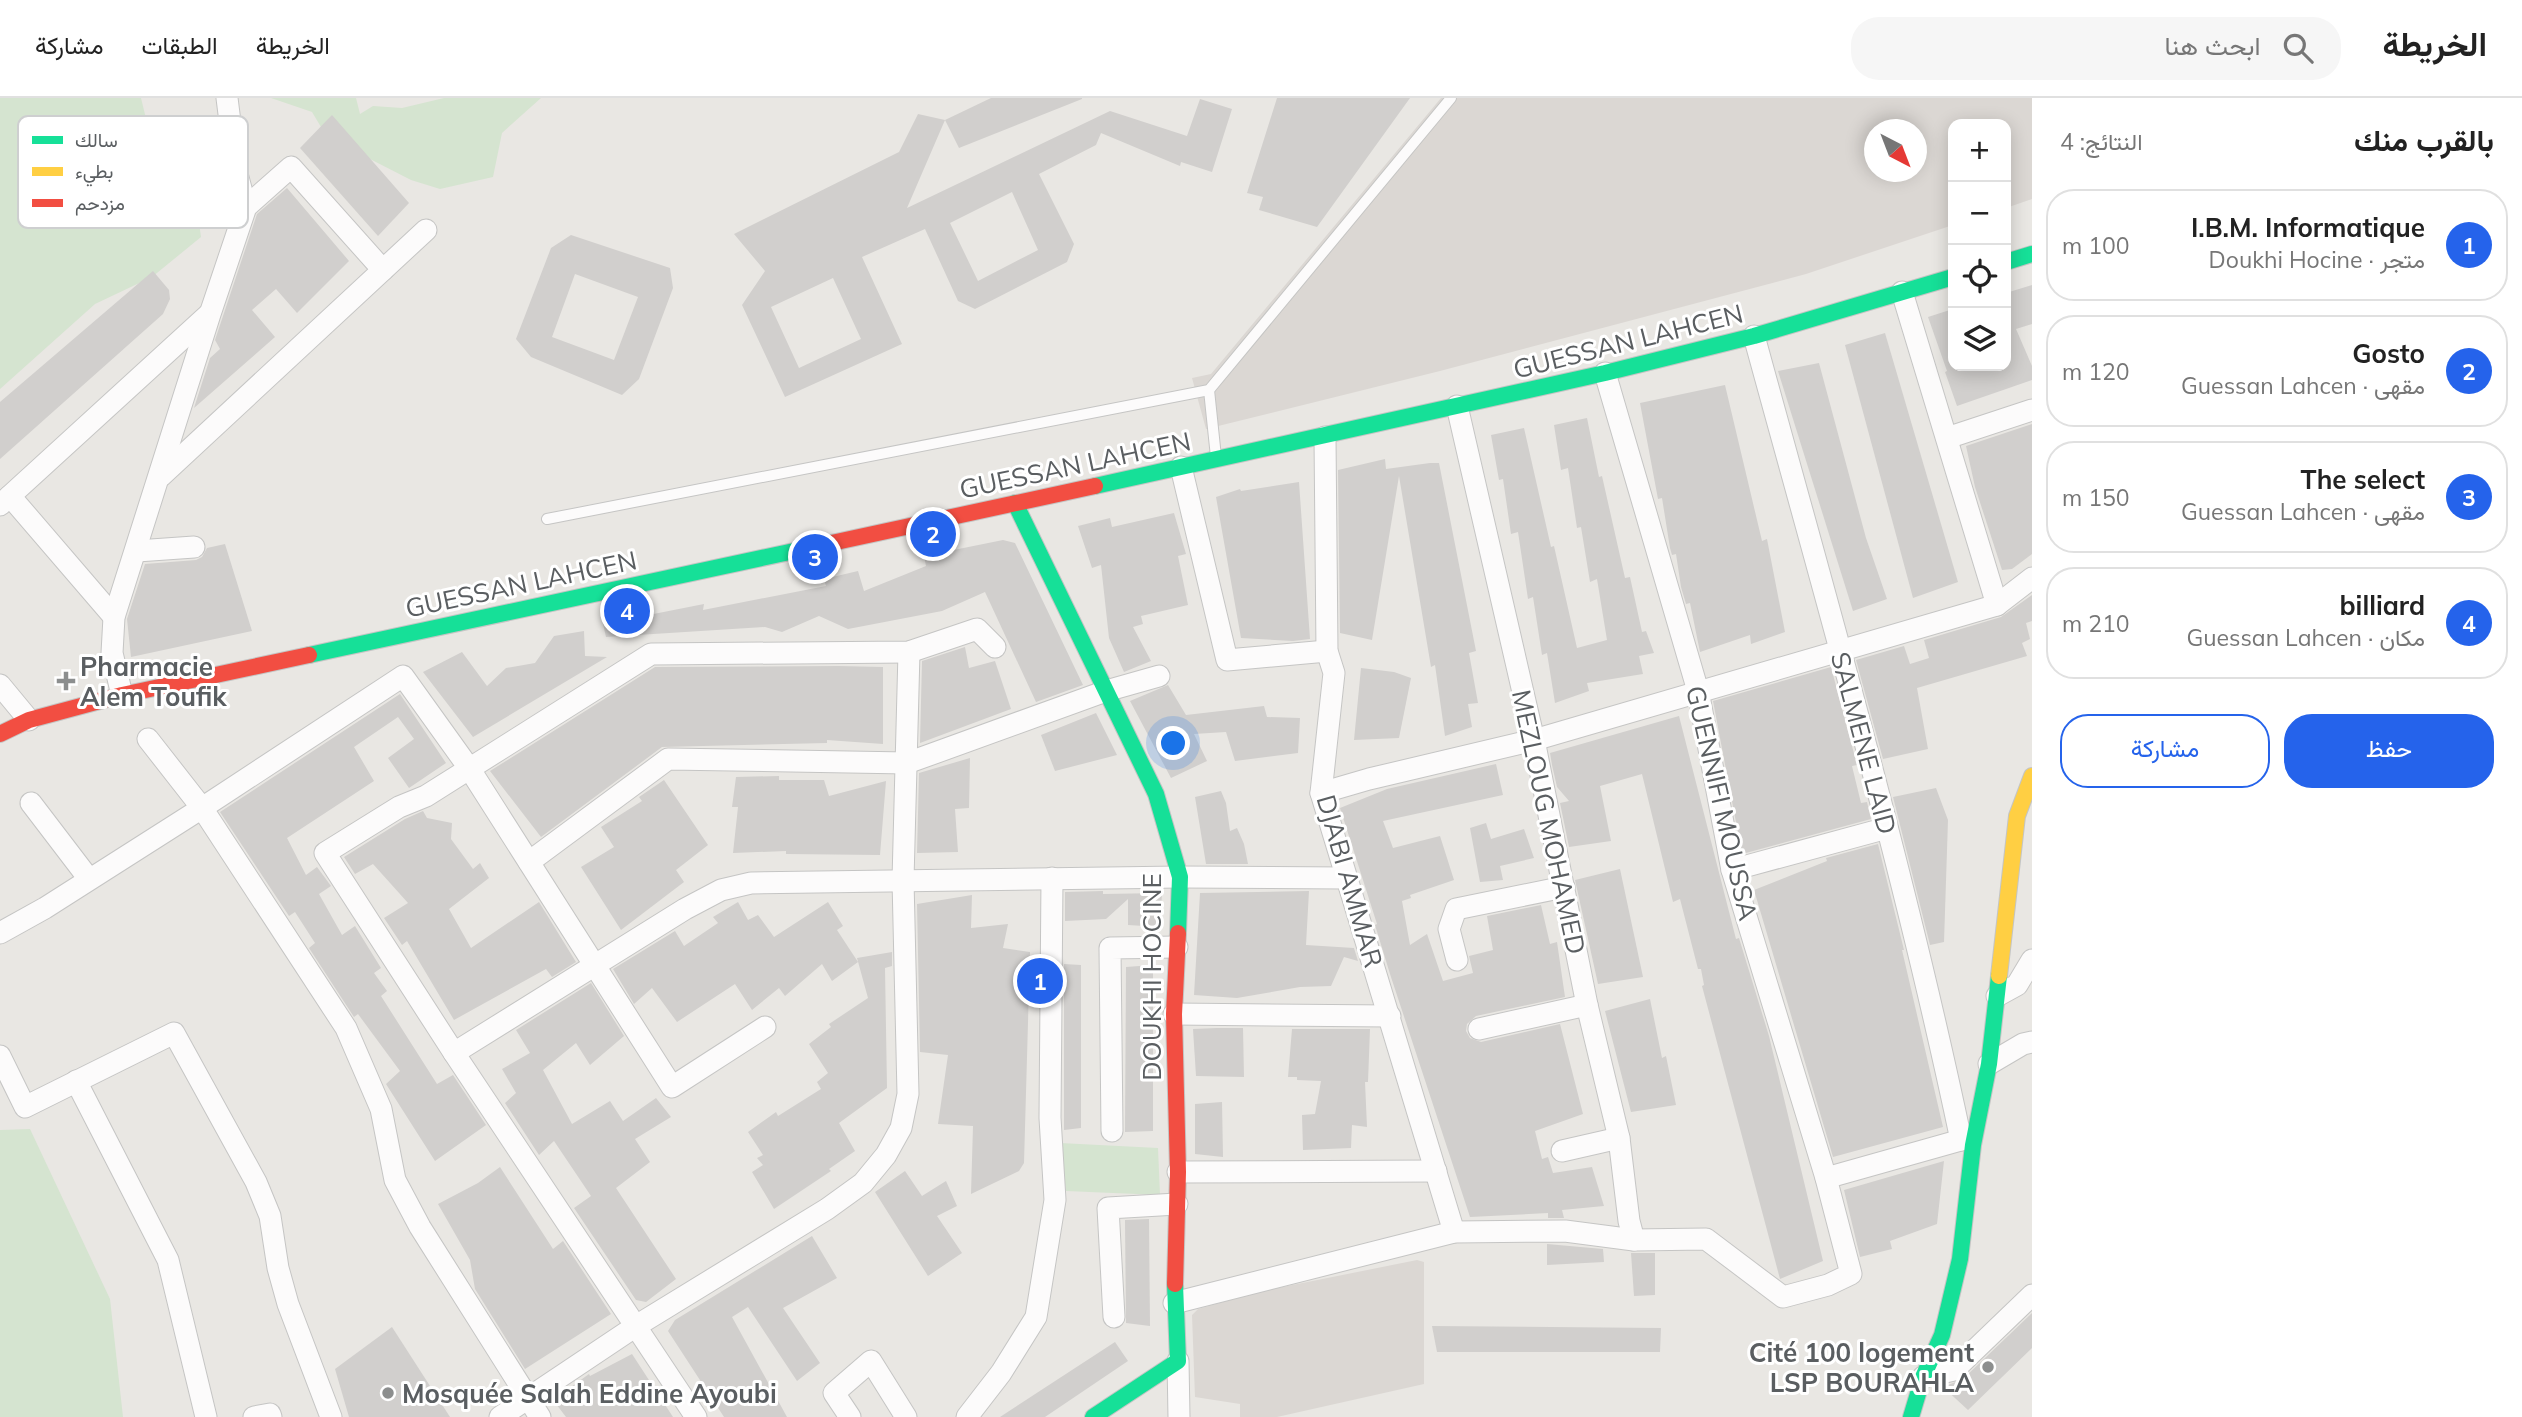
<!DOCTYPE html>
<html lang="ar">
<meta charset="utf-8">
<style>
body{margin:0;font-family:Mulish,Vazirmatn,sans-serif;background:#f6f6f6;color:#222;direction:rtl}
.controls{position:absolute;right:21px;top:21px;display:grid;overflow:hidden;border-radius:14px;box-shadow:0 4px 18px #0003}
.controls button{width:63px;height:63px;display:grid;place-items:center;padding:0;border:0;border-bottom:2px solid #e0e0e0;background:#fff;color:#222;font:35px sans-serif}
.compass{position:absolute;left:1864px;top:21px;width:63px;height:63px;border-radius:50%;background:#fff;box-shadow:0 4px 18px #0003;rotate:138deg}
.you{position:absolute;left:1174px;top:646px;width:24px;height:24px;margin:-18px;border:5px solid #fff;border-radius:50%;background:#1a73e8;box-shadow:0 0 0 10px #1a73e833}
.badge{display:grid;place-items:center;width:46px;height:46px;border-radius:50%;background:#2563eb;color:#fff;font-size:23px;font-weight:700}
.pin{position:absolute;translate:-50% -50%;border:4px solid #fff;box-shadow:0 2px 7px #0006}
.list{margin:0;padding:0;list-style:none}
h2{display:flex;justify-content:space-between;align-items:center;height:91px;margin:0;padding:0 28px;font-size:30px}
h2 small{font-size:23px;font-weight:400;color:#767676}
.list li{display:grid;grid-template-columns:46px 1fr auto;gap:21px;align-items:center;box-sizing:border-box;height:112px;margin:0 14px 14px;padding:0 14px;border:2px solid #e0e0e0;border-radius:28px}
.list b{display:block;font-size:26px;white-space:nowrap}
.list p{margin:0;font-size:23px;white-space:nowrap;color:#767676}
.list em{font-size:23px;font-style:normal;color:#767676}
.actions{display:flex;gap:14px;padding:21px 28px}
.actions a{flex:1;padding:16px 0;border:2px solid #2563eb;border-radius:28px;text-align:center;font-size:24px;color:#2563eb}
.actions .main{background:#2563eb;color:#fff}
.icon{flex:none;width:38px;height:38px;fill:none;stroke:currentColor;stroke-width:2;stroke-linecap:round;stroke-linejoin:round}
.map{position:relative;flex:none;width:2032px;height:1319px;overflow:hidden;direction:ltr}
header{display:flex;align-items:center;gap:42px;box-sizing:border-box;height:98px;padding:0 35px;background:#fff;border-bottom:2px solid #e0e0e0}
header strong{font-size:33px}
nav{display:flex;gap:38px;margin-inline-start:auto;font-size:24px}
.search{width:490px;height:63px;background:#f6f6f6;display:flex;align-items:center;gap:18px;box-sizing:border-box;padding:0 24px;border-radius:28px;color:#767676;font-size:26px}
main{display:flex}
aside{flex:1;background:#fff}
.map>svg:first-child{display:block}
.education{fill:#dbd7d3;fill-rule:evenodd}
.green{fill:#d5e4d0}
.building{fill:#d1cfcd;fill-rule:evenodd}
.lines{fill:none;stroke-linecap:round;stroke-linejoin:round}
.lane-casing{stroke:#c5c5c4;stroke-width:12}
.street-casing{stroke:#c5c5c4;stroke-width:23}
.fast-casing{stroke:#c4c5c4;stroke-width:18}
.slow-casing{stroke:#c4c5c4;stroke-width:18}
.jam-casing{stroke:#c4c5c4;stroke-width:18}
.lane{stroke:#fcfbfb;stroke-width:10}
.street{stroke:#fcfbfb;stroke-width:21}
.fast{stroke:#16e098;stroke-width:16}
.slow{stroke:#ffcf43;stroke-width:16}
.jam{stroke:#f24e42;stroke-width:16}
.poi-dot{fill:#8c8e8e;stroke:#fff;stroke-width:2.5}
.labels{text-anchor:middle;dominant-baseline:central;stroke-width:6;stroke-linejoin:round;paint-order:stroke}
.street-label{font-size:26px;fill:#5a5e61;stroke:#fff}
.poi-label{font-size:26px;font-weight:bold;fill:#5a5e61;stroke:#fff;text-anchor:start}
.key{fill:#fff;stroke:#cecfd0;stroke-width:2}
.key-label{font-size:19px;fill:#5a5e61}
</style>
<header>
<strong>الخريطة</strong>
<div class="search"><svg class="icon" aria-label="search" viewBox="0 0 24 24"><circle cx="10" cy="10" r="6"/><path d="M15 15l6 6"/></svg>ابحث هنا</div>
<nav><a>الخريطة</a><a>الطبقات</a><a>مشاركة</a></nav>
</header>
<main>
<aside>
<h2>بالقرب منك<small>النتائج: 4</small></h2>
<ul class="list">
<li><span class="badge">1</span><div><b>I.B.M. Informatique</b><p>متجر · Doukhi Hocine</p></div><em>100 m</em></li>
<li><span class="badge">2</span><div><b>Gosto</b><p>مقهى · Guessan Lahcen</p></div><em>120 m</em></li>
<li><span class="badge">3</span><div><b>The select</b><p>مقهى · Guessan Lahcen</p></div><em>150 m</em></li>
<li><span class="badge">4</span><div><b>billiard</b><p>مكان · Guessan Lahcen</p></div><em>210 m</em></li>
</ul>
<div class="actions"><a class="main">حفظ</a><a>مشاركة</a></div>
</aside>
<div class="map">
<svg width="2032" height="1319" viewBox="0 0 2032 1319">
<rect width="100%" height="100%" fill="#e9e7e3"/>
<!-- education -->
<g class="education">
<path d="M 1441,0 L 2032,0 L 2032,101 L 2006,110 L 2006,26 L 1953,26 L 1953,127 L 1806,176 L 1440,273 L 1206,331 L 1192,280 L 1211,276 ZM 1874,32 L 1916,32 L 1916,74 L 1874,74 Z"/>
<polygon points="1417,1162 1424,1164 1424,1286 1277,1319 1240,1319 1240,1306 1195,1299 1192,1217 1198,1211 1263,1193"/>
</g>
<!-- green -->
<g class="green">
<polygon points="0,0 141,0 151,41 166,66 195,95 201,139 152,179 95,206 0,291"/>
<polygon points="271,0 356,0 360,16 373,8 402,10 444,0 541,0 502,35 493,79 440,91 411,82 327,39 312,14"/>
<polygon points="30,1031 110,1201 123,1319 0,1319 0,1032"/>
<polygon points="1060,1045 1158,1050 1160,1097 1066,1093"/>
</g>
<!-- building -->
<g class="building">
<polygon points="991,0 1082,0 1082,1 959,50 945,22"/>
<polygon points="1277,0 1410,0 1317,129 1259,112 1263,99 1247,95"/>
<path d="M 1200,1 L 1232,11 L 1212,74 L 1181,64 L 1180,68 L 1101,35 L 1096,47 L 1039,76 L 1074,146 L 1067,164 L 975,211 L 958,203 L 925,131 L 862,159 L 902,246 L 785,299 L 742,207 L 765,173 L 734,136 L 899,54 L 918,16 L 945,22 L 907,110 L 1110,13 L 1187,38 ZM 1012,94 L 1038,152 L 978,183 L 950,125 ZM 833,180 L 861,241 L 799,270 L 771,209 Z"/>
<polygon points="332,17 409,105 378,138 300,50"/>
<polygon points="287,90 349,163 297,215 276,191 252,212 275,239 194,310 210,260 220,251 215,242 257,116"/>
<path d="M 571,137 L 670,170 L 673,190 L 639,281 L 622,297 L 531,259 L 516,241 L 551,150 ZM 575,176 L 638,199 L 614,262 L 552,239 Z"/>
<polygon points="153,173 169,192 170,201 163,216 0,361 0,304"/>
<polygon points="2032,187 2032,226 2016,231 2032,268 2032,282 1957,308 1945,274 1947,273 1928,219 1953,211 1953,268 2006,268 2006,195"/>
<polygon points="1885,235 1958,484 1913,500 1845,247"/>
<polygon points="1819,265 1866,440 1887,501 1853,513 1778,273"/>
<polygon points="1725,287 1762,443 1767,441 1785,534 1751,546 1750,537 1700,554 1690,505 1686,506 1681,489 1676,456 1672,457 1670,450 1662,400 1658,401 1640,305"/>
<polygon points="1587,320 1599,379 1602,378 1625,480 1630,479 1642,534 1646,533 1654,555 1639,558 1643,576 1587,585 1589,593 1555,605 1547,555 1542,557 1533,499 1528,501 1518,434 1511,436 1503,381 1499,382 1491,337 1524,330 1551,449 1554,448 1577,550 1607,542 1597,481 1590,484 1581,429 1577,430 1568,370 1561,372 1554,327"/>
<polygon points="2032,326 2032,456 2012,471 2002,472 1975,389 1966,348"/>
<polygon points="1385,361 1386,371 1430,365 1439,365 1476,553 1469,555 1478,605 1468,606 1472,629 1445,638 1435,567 1431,569 1399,378 1372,542 1340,535 1338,372"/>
<polygon points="1299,384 1310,541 1293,543 1241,540 1216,399 1240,391 1241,393"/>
<polygon points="1174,415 1186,456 1178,458 1188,507 1141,518 1143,526 1133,529 1151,563 1124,574 1109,540 1101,467 1092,470 1078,428 1110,420 1112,429"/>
<polygon points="1003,442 1015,445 1083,587 1036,604 985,494 942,513 848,531 819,518 782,534 765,529 606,539 603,526 704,506 703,512 826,488 824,481 858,473 864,493 926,468 924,458"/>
<polygon points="225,446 252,533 131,559 127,521 145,466 196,462 202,459 207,450"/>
<polygon points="2032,497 2032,523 2026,525 2030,541 2022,545 2027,558 1917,590 1928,651 1883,661 1856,562 1904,548 1910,566 1929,560 1924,542 2001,519"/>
<polygon points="584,533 585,558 607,559 473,639 423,574 462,554 487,588 506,570 535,565 554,538"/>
<polygon points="965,549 969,570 995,563 1011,611 920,645 922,563"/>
<polygon points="838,568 883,569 883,646 827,642 827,645 662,649 541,739 490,673 655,569"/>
<polygon points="1831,569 1857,667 1852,668 1861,705 1867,704 1871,721 1742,756 1713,603"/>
<polygon points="1361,570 1394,574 1411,580 1399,640 1354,642"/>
<polygon points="1168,587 1186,617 1264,608 1267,619 1300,620 1298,655 1235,663 1226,634 1194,636 1207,663 1171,680 1130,603"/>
<polygon points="400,596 446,665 409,690 388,660 414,641 398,619 354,649 374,683 287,740 306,777 317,769 331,788 319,796 342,837 355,828 381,870 374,875 387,893 381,898 437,986 453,977 486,1027 435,1063 386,986 400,973 358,916 354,919 309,850 315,845 295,814 289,818 220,714"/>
<polygon points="1096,615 1117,657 1055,673 1041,637"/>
<polygon points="1679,618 1736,841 1739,840 1769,938 1823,1163 1780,1181 1702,888 1704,887 1701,871 1698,871 1680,801 1673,804 1642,676 1600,688 1611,743 1569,749 1560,705 1569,703 1557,689 1552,667 1550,655"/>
<polygon points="970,660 969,710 955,711 958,754 917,755 919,675"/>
<polygon points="1496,666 1503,697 1383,723 1393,750 1440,738 1454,782 1410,797 1411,800 1402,803 1410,847 1427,836 1443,883 1473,875 1469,858 1493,852 1487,818 1541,807 1550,846 1557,844 1565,899 1476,918 1467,926 1466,933 1470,940 1481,944 1560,926 1583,1016 1535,1033 1542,1061 1548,1059 1553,1075 1592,1069 1604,1108 1562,1112 1564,1120 1548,1120 1548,1115 1470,1119 1390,876 1375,827 1377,826 1340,710 1387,691"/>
<polygon points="779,678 779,682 824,682 829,698 886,683 880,757 786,756 786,753 733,755 738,709 732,709 736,679"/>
<polygon points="664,682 708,747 676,772 684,784 621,832 581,769 614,749 601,729 642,703 639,699"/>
<polygon points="1936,690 1948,722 1944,844 1930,847 1893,699"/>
<polygon points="1221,693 1226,705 1230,733 1237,730 1244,746 1248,766 1206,766 1195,699"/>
<polygon points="423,713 427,720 452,725 451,741 473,771 480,765 489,780 449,811 471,850 539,804 576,864 552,879 546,871 454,922 407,843 402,847 384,820 408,805 373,766 355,776 344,759 405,721"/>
<polygon points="1486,725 1491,741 1524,731 1534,760 1500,768 1503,782 1480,784 1470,730"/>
<polygon points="1878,746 1904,852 1902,852 1943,1029 1833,1059 1754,792 1827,763 1826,760"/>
<polygon points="1620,771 1643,879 1598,886 1575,782"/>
<polygon points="1103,793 1103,796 1162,795 1160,829 1128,827 1128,801 1106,821 1065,823 1065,794"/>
<polygon points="1309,793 1306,847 1354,850 1358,863 1344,859 1331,888 1300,889 1237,900 1194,897 1200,795"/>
<polygon points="972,797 971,830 1008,826 1003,850 1030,854 1024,1065 1019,1073 971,1096 973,1028 938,1026 948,957 920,954 917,806"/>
<polygon points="738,804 748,822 758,817 774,839 828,804 843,828 837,832 858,864 832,883 822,866 785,898 779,890 752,912 735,886 677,924 652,890 634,906 613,871 675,833 684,848 718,825 713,819"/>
<polygon points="892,854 892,868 885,870 887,990 839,1025 855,1053 829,1071 831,1073 774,1111 752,1074 763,1067 757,1060 763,1057 748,1034 776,1014 778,1018 821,991 817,984 828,975 809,946 831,929 829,926 868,900 857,860"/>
<polygon points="1064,866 1081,867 1081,1030 1064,1032"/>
<polygon points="1153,867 1153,1033 1125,1034 1126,869"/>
<polygon points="591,885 624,938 590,967 576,945 543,972 572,1026 610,1003 623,1023 656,1000 671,1019 635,1041 650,1064 616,1090 676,1181 646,1204 636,1202 574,1110 591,1098 554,1043 539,1057 505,1005 516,995 502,971 530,955 516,932"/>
<polygon points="1650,901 1662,960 1666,958 1676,1007 1631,1014 1605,913"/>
<polygon points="1217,930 1243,930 1244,979 1196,978 1193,931"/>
<polygon points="1292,931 1370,931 1368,984 1365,984 1367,1029 1352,1027 1351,1050 1303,1052 1302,1017 1315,1016 1321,983 1297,982 1297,979 1288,979"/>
<polygon points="1222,1004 1223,1059 1195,1056 1195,1006"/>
<polygon points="1944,1063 1937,1126 1890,1143 1892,1151 1860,1159 1844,1092"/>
<polygon points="500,1069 553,1151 563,1143 611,1216 525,1271 475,1191 470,1162 438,1106 478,1085"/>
<polygon points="905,1073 922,1098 946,1083 957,1108 937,1118 962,1155 928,1178 875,1094"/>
<polygon points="1149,1121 1150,1228 1126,1225 1125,1122"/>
<polygon points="812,1138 837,1180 783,1210 820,1265 797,1283 748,1209 732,1219 787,1319 724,1319 668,1233 675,1222"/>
<polygon points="1547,1146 1603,1151 1604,1164 1547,1167"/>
<polygon points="1631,1155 1655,1155 1655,1197 1634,1198"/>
<polygon points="2032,1215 2032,1250 1968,1312 1943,1289 1963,1281"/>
<polygon points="1432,1228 1661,1230 1660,1254 1437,1254"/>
<polygon points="392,1229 450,1319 349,1319 335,1271"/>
<polygon points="1115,1244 1128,1263 1045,1319 1000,1319"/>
<polygon points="632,1256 673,1319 566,1319 553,1302 589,1276 590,1278"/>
</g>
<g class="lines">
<defs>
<g id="lane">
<polyline points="1209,292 1216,359"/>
<polyline points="547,421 1209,292 1451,0"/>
</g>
<g id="street">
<polyline points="227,0 236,72 246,109"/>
<polyline points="1902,194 1997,507"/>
<path d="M 1754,238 C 1827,505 1904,771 1961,1042"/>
<polyline points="1457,308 1534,642 1587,907 1619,1040 1629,1123 1634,1142"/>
<polyline points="1325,339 1327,553 1334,575 1321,695 1454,1134"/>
<polyline points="1947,340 2032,312"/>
<polyline points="1181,369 1227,562 1327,553"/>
<polyline points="161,378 426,132"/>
<polyline points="10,398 114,519"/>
<polyline points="0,407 208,217"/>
<polyline points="137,453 194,449"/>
<polyline points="0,587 29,622"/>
<polyline points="122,597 112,555 114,519 210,216 246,109 291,69 383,172"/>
<polyline points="148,641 202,710 346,930 381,1011 395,1082 420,1129 540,1319"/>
<polyline points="1321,695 1369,681 1534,642 1997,507 2032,480"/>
<polyline points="31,705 89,781"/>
<polyline points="529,764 668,661 907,665 1106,593 1159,578"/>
<polyline points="1732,772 1887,730"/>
<polyline points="0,835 45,810 202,710 403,578 469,670 672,989 765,929"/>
<polyline points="1457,862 1449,831 1456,811 1564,789"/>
<polyline points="1997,898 2017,887 2032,862"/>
<polyline points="1174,916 1390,918"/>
<polyline points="1479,931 1587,907"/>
<polyline points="454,955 685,811 721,792 751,785 1180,779 1346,780"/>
<polyline points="0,958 25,1009 174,935 256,1084 270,1118 278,1170 288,1206 331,1319"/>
<polyline points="1989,966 2023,946 2032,944"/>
<polyline points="76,983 168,1162 206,1319"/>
<polyline points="1112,1033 1110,850 1177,849"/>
<polyline points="1562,1053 1619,1040"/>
<polyline points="1178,1074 1436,1073"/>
<polyline points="1826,1080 1961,1042"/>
<polyline points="1174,1205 1454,1134 1565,1133 1634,1142 1706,1141 1783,1199 1828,1187 1851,1176 1826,1080 1732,772 1698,593 1605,275"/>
<polyline points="1114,1219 1108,1110 1177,1106"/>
<polyline points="1178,1263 1179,1319"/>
<polyline points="1923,1279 1954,1272 2032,1197"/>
<polyline points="254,1319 270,1316 271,1319"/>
<polyline points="500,1319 636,1228 827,1111 863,1085 886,1057 901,1030 908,996 903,782 909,554"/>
<polyline points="696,1319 454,955 325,755 399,709 426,698 651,556 909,554 977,531 995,549"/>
<polyline points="850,1319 834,1295 871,1263 906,1319"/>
<polyline points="967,1319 1001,1275 1036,1219 1055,1102 1050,1020 1052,780"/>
</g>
<g id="fast">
<polyline points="2006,164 2032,156"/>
<polyline points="1095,388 1605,275 1754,238 1953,179"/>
<polyline points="1015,405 1156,696 1180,779 1178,835"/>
<polyline points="309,557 813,449"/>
<polyline points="1093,1319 1178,1263 1175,1186"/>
<polyline points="1911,1319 1923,1279 1942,1237 1960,1161 1973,1047 1989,966 1999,878"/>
</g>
<polyline id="slow" points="1999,878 2017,718 2032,678"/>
<g id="jam">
<polyline points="813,449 1095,388"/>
<polyline points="0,636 29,622 122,597 309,557"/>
<polyline points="1175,1186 1178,1074 1174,916 1178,835"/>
</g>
</defs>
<!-- lane casing -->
<use href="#lane" class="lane-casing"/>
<!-- street casing -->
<use href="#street" class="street-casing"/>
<!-- fast casing -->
<use href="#fast" class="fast-casing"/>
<!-- slow casing -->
<use href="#slow" class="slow-casing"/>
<!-- jam casing -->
<use href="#jam" class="jam-casing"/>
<!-- lane -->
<use href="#lane" class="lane"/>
<!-- street -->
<use href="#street" class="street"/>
<!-- fast -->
<use href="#fast" class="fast"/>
<!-- slow -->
<use href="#slow" class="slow"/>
<!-- jam -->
<use href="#jam" class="jam"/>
</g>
<!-- markers -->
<g class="poi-dot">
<path d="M62.5 572.5h7v7h7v7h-7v7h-7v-7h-7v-7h7z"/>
<circle cx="1988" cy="1269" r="7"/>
<circle cx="388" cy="1295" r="7"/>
</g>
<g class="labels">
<!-- street labels -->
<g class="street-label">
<text transform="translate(1628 243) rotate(-14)">GUESSAN LAHCEN</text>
<text transform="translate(1075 367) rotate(-12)">GUESSAN LAHCEN</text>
<text transform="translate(521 486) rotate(-12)">GUESSAN LAHCEN</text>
<text transform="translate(1864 645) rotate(75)">SALMENE LAID</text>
<text transform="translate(1722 705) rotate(77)">GUENNIFI MOUSSA</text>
<text transform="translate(1549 724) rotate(78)">MEZLOUG MOHAMED</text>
<text transform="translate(1350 783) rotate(74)">DJABI AMMAR</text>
<text transform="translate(1151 879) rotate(-90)">DOUKHI HOCINE</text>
</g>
<!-- poi labels -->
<g class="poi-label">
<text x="80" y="568">Pharmacie<tspan x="80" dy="30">Alem Toufik</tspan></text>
<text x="1974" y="1254" text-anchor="end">Cité 100 logement<tspan x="1974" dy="30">LSP BOURAHLA</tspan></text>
<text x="402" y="1295">Mosquée Salah Eddine Ayoubi</text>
</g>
</g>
<!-- legend -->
<rect x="18" y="18" width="230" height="112" rx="10" class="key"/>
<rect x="32" y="38" width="31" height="8" fill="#16e098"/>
<rect x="32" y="69" width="31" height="9" fill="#ffcf43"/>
<rect x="32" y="101" width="31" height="8" fill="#f24e42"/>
<g class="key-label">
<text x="75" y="49">سالك</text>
<text x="75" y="80">بطيء</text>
<text x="75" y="112">مزدحم</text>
</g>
</svg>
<div class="controls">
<button>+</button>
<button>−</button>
<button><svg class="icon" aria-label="locate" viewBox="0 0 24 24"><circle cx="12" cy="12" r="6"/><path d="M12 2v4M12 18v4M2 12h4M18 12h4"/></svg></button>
<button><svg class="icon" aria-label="layers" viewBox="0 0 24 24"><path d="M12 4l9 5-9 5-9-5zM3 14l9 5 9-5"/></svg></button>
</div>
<svg class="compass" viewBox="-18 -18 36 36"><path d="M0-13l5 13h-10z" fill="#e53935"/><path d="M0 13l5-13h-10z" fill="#767676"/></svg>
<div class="you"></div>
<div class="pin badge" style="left:1040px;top:883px">1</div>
<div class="pin badge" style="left:933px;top:436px">2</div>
<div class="pin badge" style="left:815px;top:459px">3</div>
<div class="pin badge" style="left:627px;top:513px">4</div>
</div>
</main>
